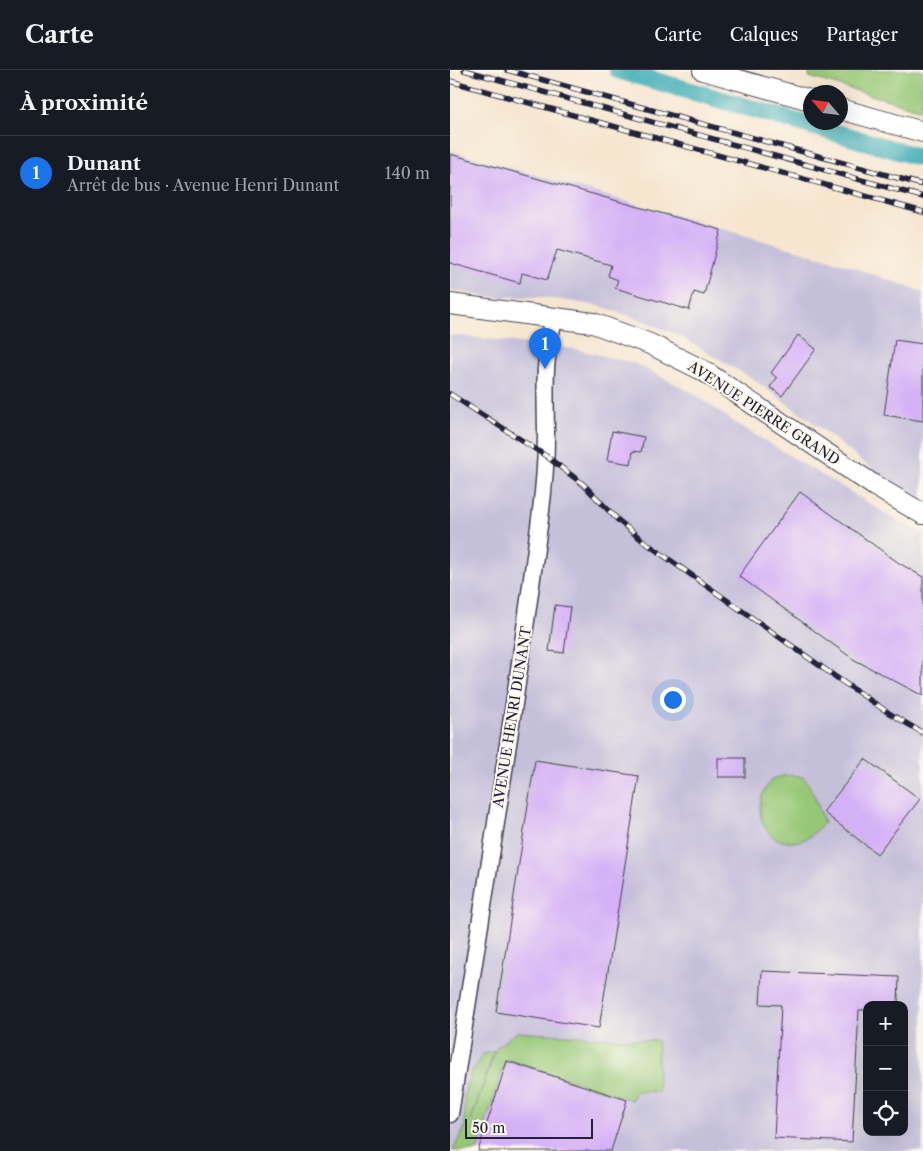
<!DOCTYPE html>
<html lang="fr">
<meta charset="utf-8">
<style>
body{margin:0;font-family:"Libre Caslon Text",serif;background:#242831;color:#f1f3f6}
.controls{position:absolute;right:15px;bottom:15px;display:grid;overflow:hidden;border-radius:10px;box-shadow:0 5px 20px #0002}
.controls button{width:45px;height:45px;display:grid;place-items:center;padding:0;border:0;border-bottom:1px solid #363941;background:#171b24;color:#f1f3f6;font:25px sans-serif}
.compass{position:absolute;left:353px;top:15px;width:45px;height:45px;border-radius:50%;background:#171b24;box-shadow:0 5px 20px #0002;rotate:298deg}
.scale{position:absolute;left:15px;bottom:12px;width:128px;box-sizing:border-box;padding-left:5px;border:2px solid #22223b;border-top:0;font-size:14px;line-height:18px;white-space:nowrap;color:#22223b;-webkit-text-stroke:4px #fbf7ec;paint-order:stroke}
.you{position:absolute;left:222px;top:629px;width:18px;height:18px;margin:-12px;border:4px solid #fff;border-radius:50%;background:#1a73e8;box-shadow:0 0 0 8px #1a73e833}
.badge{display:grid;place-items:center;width:32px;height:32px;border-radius:50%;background:#1a73e8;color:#fff;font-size:16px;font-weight:700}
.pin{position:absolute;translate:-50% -41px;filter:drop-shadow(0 1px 2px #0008)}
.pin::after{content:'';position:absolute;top:26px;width:18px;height:15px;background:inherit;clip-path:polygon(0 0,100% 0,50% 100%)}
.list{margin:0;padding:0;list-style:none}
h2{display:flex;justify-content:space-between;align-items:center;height:65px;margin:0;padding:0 20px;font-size:21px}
h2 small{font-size:16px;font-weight:400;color:#9ea1a6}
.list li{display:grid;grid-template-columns:32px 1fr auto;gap:15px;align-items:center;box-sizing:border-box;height:75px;padding:0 20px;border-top:1px solid #363941}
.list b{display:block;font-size:19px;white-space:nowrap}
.list p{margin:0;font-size:16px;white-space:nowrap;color:#9ea1a6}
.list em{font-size:16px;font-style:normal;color:#9ea1a6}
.icon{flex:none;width:28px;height:28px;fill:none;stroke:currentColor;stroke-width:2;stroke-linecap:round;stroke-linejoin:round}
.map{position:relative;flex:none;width:473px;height:1081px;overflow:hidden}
header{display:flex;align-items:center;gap:30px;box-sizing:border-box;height:70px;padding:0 25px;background:#171b24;border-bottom:1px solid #363941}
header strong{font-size:24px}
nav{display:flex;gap:28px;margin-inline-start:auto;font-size:18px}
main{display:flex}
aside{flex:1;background:#171b24}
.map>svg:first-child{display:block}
.industrial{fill:#c5c0da;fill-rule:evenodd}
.green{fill:#96c776;stroke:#5c7458}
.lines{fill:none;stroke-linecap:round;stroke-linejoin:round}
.canal{stroke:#3aacb5;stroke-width:18}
.building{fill:#d4b0f6}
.minor-casing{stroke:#423f51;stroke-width:19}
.tertiary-casing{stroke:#423f51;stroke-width:22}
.minor{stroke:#fff;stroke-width:16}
.tertiary{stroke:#fff;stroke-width:20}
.rail-casing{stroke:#22223b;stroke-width:5.5}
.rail{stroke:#fbf7ec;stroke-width:4;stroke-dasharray:11;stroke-linecap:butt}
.labels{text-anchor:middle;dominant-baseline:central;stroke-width:4;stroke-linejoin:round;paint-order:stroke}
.street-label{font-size:14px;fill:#22223b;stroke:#fbf7ec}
</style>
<header>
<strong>Carte</strong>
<nav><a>Carte</a><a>Calques</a><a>Partager</a></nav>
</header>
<main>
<aside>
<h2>À proximité<small></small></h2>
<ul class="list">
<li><span class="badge">1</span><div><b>Dunant</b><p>Arrêt de bus · Avenue Henri Dunant</p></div><em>140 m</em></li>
</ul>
</aside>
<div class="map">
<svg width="473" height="1081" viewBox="0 0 473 1081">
<rect width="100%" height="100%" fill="#fbf7ec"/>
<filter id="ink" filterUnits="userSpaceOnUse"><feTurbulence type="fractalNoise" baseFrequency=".02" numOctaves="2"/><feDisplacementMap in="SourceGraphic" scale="10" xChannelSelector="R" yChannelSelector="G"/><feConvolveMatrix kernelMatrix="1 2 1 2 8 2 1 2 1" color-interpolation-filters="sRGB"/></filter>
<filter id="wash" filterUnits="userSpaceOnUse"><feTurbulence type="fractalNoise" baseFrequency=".0096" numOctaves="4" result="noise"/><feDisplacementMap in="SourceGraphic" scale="20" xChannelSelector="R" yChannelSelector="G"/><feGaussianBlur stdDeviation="1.12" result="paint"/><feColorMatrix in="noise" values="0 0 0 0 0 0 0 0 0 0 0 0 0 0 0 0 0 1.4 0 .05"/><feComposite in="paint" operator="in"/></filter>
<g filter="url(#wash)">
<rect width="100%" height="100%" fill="#f6e6d0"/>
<!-- industrial -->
<g class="industrial">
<polygon points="0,81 388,192 473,222 473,429 437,411 365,354 303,309 230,266 191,250 150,236 91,227 40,227 0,220"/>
<path d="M 0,265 L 125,279 L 184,293 L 243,323 L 284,352 L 357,396 L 450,452 L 473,462 L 473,1081 L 0,1081 ZM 417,935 L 454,935 L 454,1062 L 417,1062 Z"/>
</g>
<!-- green -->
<g class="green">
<polygon points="359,0 473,0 472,40 359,7"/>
<path d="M 338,705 C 342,706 350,705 354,708 C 361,715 371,743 374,753 C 367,760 360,769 349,771 C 321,778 304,751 312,725 C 314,720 319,714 322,709 Z"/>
<polygon points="67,962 208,971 208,1022 187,1021 181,1030 56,989 27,1081 3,1081 15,1056 14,1024 21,1002 33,984 44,981 21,1051 47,977"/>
</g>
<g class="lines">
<!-- canal -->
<polyline class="canal" points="168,0 473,88"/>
</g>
<g id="blocks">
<!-- building -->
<g class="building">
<polygon points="0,84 271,160 254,225 244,222 239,240 165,218 168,210 158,206 161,195 107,180 97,210 72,203 70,213 0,193"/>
<polygon points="348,265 366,279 332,326 320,317 327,308 321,303"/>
<polygon points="445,270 473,274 473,351 434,345"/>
<polygon points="162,361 194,367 191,382 183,381 181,394 157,390"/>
<polygon points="350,422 449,493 473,507 473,626 403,589 289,506"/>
<polygon points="105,535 120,537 114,583 99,581"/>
<rect x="268" y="688" width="27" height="19"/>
<polygon points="415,689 470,729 427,784 373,742"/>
<polygon points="85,690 189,706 149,958 46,942"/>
<polygon points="312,901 449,907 448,935 417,935 417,940 409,940 402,1072 324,1068 331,935 310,934"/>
<polygon points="57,991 177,1030 161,1081 28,1081"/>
</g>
</g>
</g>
<g filter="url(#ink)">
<use href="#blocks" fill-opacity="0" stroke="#423f51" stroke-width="1"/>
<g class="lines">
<defs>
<path id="minor" d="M 0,1044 C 31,848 63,653 89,456 C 93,427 96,397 96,368 C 96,325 92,289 105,248"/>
<g id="tertiary">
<polyline points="253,0 360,30"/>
<polyline points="390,39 473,62"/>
<polyline points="0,234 143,253 200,274 254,301 425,416 473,444"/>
</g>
</defs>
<!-- minor casing -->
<use href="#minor" class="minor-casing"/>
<!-- tertiary casing -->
<use href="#tertiary" class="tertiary-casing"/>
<!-- minor -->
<use href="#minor" class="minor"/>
<!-- tertiary -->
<use href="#tertiary" class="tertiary"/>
<defs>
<g id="rail">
<polyline points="14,0 473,127"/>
<polyline points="57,0 473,115"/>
<polyline points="0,11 473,142"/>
<polyline points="0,324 96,386 133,414 168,450 196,473 390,610 439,643 473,663"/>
</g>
</defs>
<!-- rail casing -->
<use href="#rail" class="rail-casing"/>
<!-- rail -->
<use href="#rail" class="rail"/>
</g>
</g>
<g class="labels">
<!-- street labels -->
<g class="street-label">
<text transform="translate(314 343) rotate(33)">AVENUE PIERRE GRAND</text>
<text transform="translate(62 647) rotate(-81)">AVENUE HENRI DUNANT</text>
</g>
</g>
</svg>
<div class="controls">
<button>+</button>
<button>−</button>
<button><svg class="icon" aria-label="locate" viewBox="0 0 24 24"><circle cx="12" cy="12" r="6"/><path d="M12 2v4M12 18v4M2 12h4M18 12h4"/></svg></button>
</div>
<svg class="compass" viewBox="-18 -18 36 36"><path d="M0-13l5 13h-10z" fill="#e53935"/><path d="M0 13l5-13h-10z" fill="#9ea1a6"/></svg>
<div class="scale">50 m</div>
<div class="you"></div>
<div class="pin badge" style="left:95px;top:299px">1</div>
</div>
</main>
